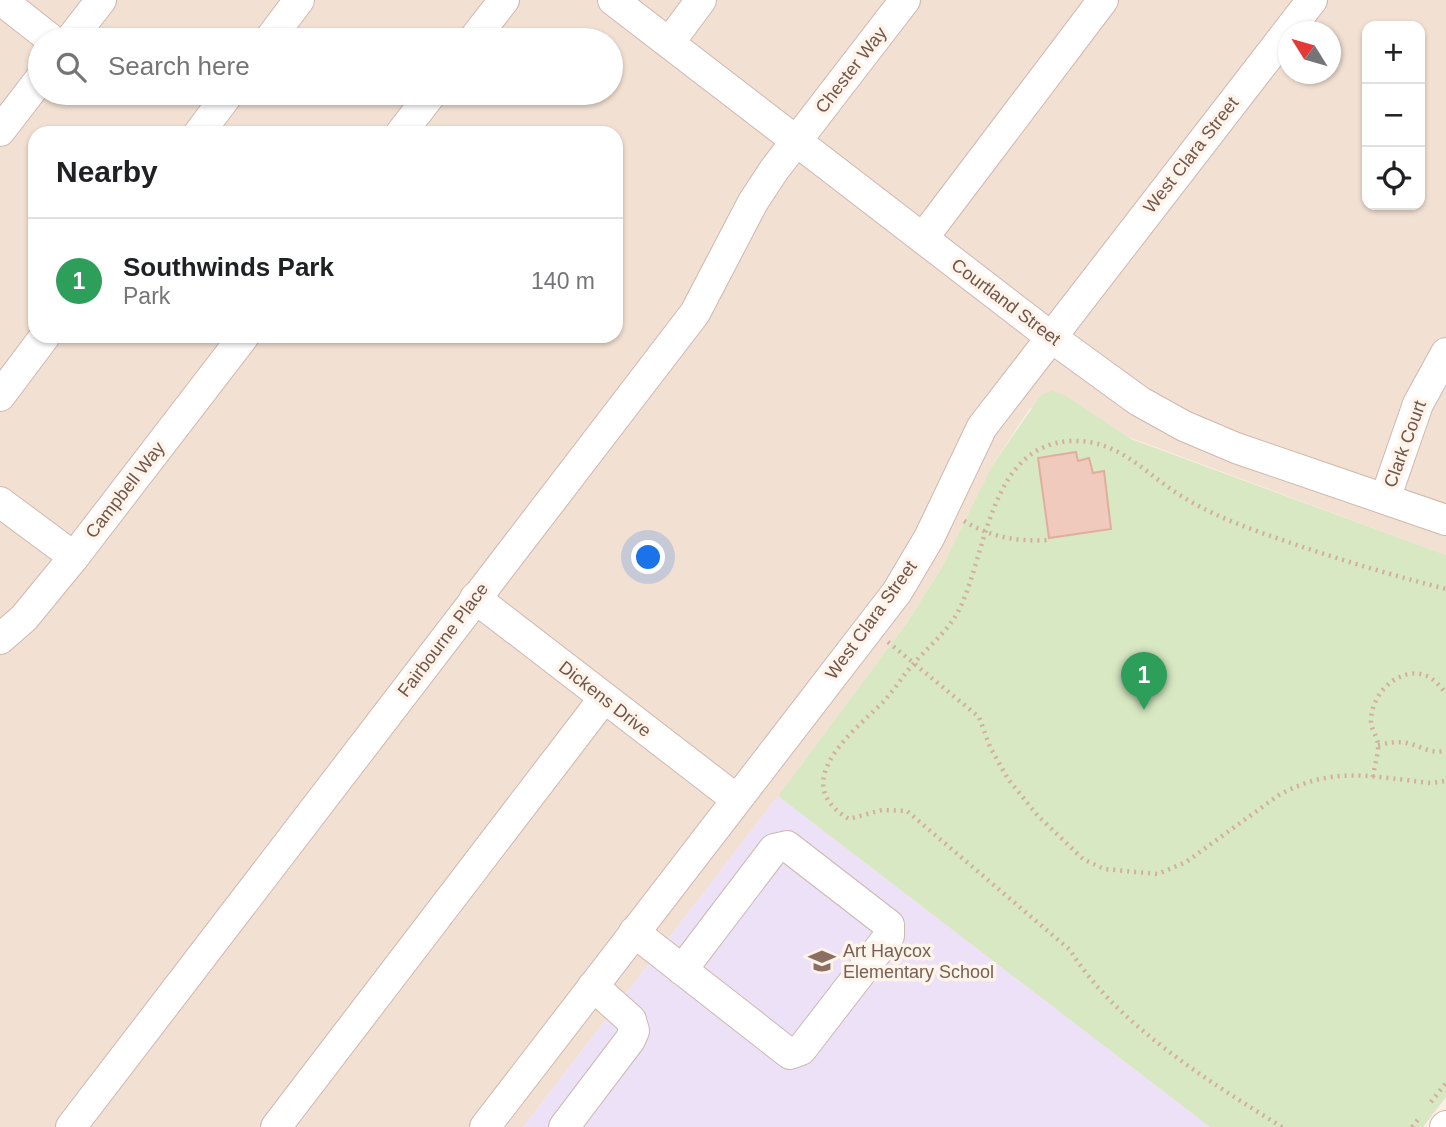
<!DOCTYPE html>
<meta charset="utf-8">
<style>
body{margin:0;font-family:Arial,sans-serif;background:#f6f6f6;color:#202124}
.controls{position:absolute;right:21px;top:21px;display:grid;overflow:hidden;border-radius:14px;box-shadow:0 2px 5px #0004}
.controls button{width:63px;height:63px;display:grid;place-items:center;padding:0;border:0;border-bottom:2px solid #e0e0e0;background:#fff;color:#202124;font:35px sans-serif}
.compass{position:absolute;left:1278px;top:21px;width:63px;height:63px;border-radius:50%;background:#fff;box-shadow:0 2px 5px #0004;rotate:307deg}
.you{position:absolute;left:649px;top:558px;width:24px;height:24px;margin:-18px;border:5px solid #fff;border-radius:50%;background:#1a73e8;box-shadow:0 0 0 10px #1a73e833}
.badge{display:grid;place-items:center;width:46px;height:46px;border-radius:50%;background:#1a73e8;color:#fff;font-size:23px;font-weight:700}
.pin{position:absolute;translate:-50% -58px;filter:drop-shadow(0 2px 4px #0008)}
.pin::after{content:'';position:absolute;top:37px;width:24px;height:21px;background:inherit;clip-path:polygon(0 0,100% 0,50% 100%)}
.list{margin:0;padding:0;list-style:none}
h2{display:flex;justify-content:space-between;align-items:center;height:91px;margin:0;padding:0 28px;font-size:30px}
h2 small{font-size:23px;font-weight:400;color:#757577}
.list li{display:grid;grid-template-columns:46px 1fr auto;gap:21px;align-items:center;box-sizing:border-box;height:126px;padding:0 28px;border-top:2px solid #e0e0e0}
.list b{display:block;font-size:26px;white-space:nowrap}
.list p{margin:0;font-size:23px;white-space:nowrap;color:#757577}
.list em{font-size:23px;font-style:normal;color:#757577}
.icon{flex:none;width:38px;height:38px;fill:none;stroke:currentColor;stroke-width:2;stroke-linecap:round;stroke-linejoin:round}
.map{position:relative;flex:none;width:1446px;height:1127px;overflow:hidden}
.search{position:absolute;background:#fff;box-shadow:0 2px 5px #0004;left:28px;top:28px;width:595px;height:77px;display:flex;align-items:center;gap:18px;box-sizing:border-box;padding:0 24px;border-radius:38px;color:#757577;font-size:26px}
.panel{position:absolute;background:#fff;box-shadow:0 2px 5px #0004;left:28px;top:126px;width:595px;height:217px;border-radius:21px}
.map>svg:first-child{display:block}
.residential{fill:#f2e0d3;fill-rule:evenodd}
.education{fill:#ece1f7}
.green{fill:#d7e8c3}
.building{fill:#efcabd;stroke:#e1ae9e;stroke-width:2}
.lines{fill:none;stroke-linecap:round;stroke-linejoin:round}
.minor-casing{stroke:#ceb8ae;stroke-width:32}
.path{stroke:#d4ada0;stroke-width:4.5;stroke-dasharray:2 5;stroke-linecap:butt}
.minor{stroke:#fff;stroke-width:30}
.labels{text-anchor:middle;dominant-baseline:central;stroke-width:7;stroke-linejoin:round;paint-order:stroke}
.street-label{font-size:18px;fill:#73544b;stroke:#fef4ea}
.education-label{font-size:18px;fill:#785e54;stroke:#fef4ea;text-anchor:start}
</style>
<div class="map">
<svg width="1446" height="1127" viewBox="0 0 1446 1127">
<rect width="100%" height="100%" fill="#fbefe4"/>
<!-- residential -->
<path class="residential" d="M 0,0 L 1446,0 L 1446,555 L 1123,435 L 1030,408 L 992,466 L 941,569 L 906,624 L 778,796 L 523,1127 L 0,1127 ZM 1367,26 L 1420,26 L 1420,205 L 1367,205 ZM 1288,32 L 1330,32 L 1330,74 L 1288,74 ZM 40,40 L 611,40 L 611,93 L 40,93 ZM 35,133 L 616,133 L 616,336 L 35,336 Z"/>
<!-- education -->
<polygon class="education" points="778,796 1210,1127 523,1127"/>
<!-- green -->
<polygon class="green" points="1052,391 1064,395 1131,439 1446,555 1446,1097 1423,1127 1210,1127 778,796 906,624 941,569 992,466 1041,395"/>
<!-- building -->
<polygon class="building" points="1076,452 1078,461 1089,458 1093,473 1104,471 1111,529 1049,538 1038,458"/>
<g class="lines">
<defs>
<g id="minor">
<polyline points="1,0 52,40"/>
<polyline points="613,0 1051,337 1139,401 1184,426 1236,448 1446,520"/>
<polyline points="70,40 101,0"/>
<polyline points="269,40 299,0"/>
<polyline points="473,40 504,0"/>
<polyline points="669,43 701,0"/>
<polyline points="0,131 40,79"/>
<polyline points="199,133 229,93"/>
<polyline points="401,133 432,93"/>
<polyline points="923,238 1103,0"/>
<polyline points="0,396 45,336"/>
<polyline points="1385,499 1418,404 1446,353"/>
<polyline points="0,502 74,557"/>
<polyline points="475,598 736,799"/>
<polyline points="0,639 24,618 74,557 244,336"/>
<polyline points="634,932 790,1054 801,1050 889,936 889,925 787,846 774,849 682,970"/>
<polyline points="71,1127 695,313 753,202 774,170 905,0"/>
<polyline points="276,1127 604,698"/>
<polyline points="485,1127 897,592 929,538 982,427 1312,0"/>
<polyline points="564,1127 630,1040 634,1031 631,1020 593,986"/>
<polyline points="1445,1127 1446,1126"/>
</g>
</defs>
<!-- minor casing -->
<use href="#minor" class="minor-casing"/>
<!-- path -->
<g class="path">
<path d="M 964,521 C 990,537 1018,542 1047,540"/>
<path d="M 888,642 L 979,717 L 990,747 L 1008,779 L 1038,816 L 1083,859 L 1104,869 L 1158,874 L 1186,862 L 1279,795 C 1333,765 1373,777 1431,783 L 1446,781"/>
<path d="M 1378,745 C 1388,743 1397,741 1407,743 C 1421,746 1432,755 1446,750"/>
<path d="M 1373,777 C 1374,767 1379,753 1378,744 C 1377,737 1372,730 1371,723 C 1370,701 1387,678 1409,674 C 1426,671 1437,681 1446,694"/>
<polyline points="1431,1102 1446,1083"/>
<path d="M 1282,1127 C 1208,1081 1116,1024 1070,950 L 907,811 L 882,810 L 849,819 C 832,809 818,794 825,772 C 833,746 863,722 882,703 C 894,691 903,675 915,662 C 930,645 948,631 959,610 C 987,554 989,445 1071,441 C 1117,439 1143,471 1178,494 C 1214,517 1253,530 1294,544 C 1344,561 1395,576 1446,589"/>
<polyline points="1412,1127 1420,1117"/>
</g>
<!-- minor -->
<use href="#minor" class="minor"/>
</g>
<!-- icons -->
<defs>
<symbol id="school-bare" viewBox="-9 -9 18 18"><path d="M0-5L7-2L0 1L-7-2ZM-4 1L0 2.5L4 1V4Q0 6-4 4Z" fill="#8d6e63" stroke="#fef4ea" stroke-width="2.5" paint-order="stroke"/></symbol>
</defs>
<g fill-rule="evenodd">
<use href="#school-bare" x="803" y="942" width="38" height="38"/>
</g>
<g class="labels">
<!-- street labels -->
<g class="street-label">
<text transform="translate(851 70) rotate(-52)">Chester Way</text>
<text transform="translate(1191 155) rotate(-52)">West Clara Street</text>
<text transform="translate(1006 302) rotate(37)">Courtland Street</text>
<text transform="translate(1405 444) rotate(-70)">Clark Court</text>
<text transform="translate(125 490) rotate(-52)">Campbell Way</text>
<text transform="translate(871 620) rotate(-54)">West Clara Street</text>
<text transform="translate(443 640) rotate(-53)">Fairbourne Place</text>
<text transform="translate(605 699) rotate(38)">Dickens Drive</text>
</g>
<!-- education labels -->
<g class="education-label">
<text x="843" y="951">Art Haycox<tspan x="843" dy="21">Elementary School</tspan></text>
</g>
</g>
</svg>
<div class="controls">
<button>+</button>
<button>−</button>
<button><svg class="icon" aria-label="locate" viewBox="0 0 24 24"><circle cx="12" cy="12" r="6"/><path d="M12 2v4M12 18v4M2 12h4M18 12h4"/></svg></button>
</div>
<svg class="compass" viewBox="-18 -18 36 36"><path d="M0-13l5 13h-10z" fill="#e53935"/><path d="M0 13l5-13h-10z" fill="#757577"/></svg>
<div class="you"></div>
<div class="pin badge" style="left:1144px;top:710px;background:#2e9e5b">1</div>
<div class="search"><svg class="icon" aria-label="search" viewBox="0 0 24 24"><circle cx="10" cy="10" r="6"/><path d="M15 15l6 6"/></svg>Search here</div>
<section class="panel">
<h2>Nearby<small></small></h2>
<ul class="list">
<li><span class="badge" style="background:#2e9e5b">1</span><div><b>Southwinds Park</b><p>Park</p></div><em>140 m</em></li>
</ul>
</section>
</div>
